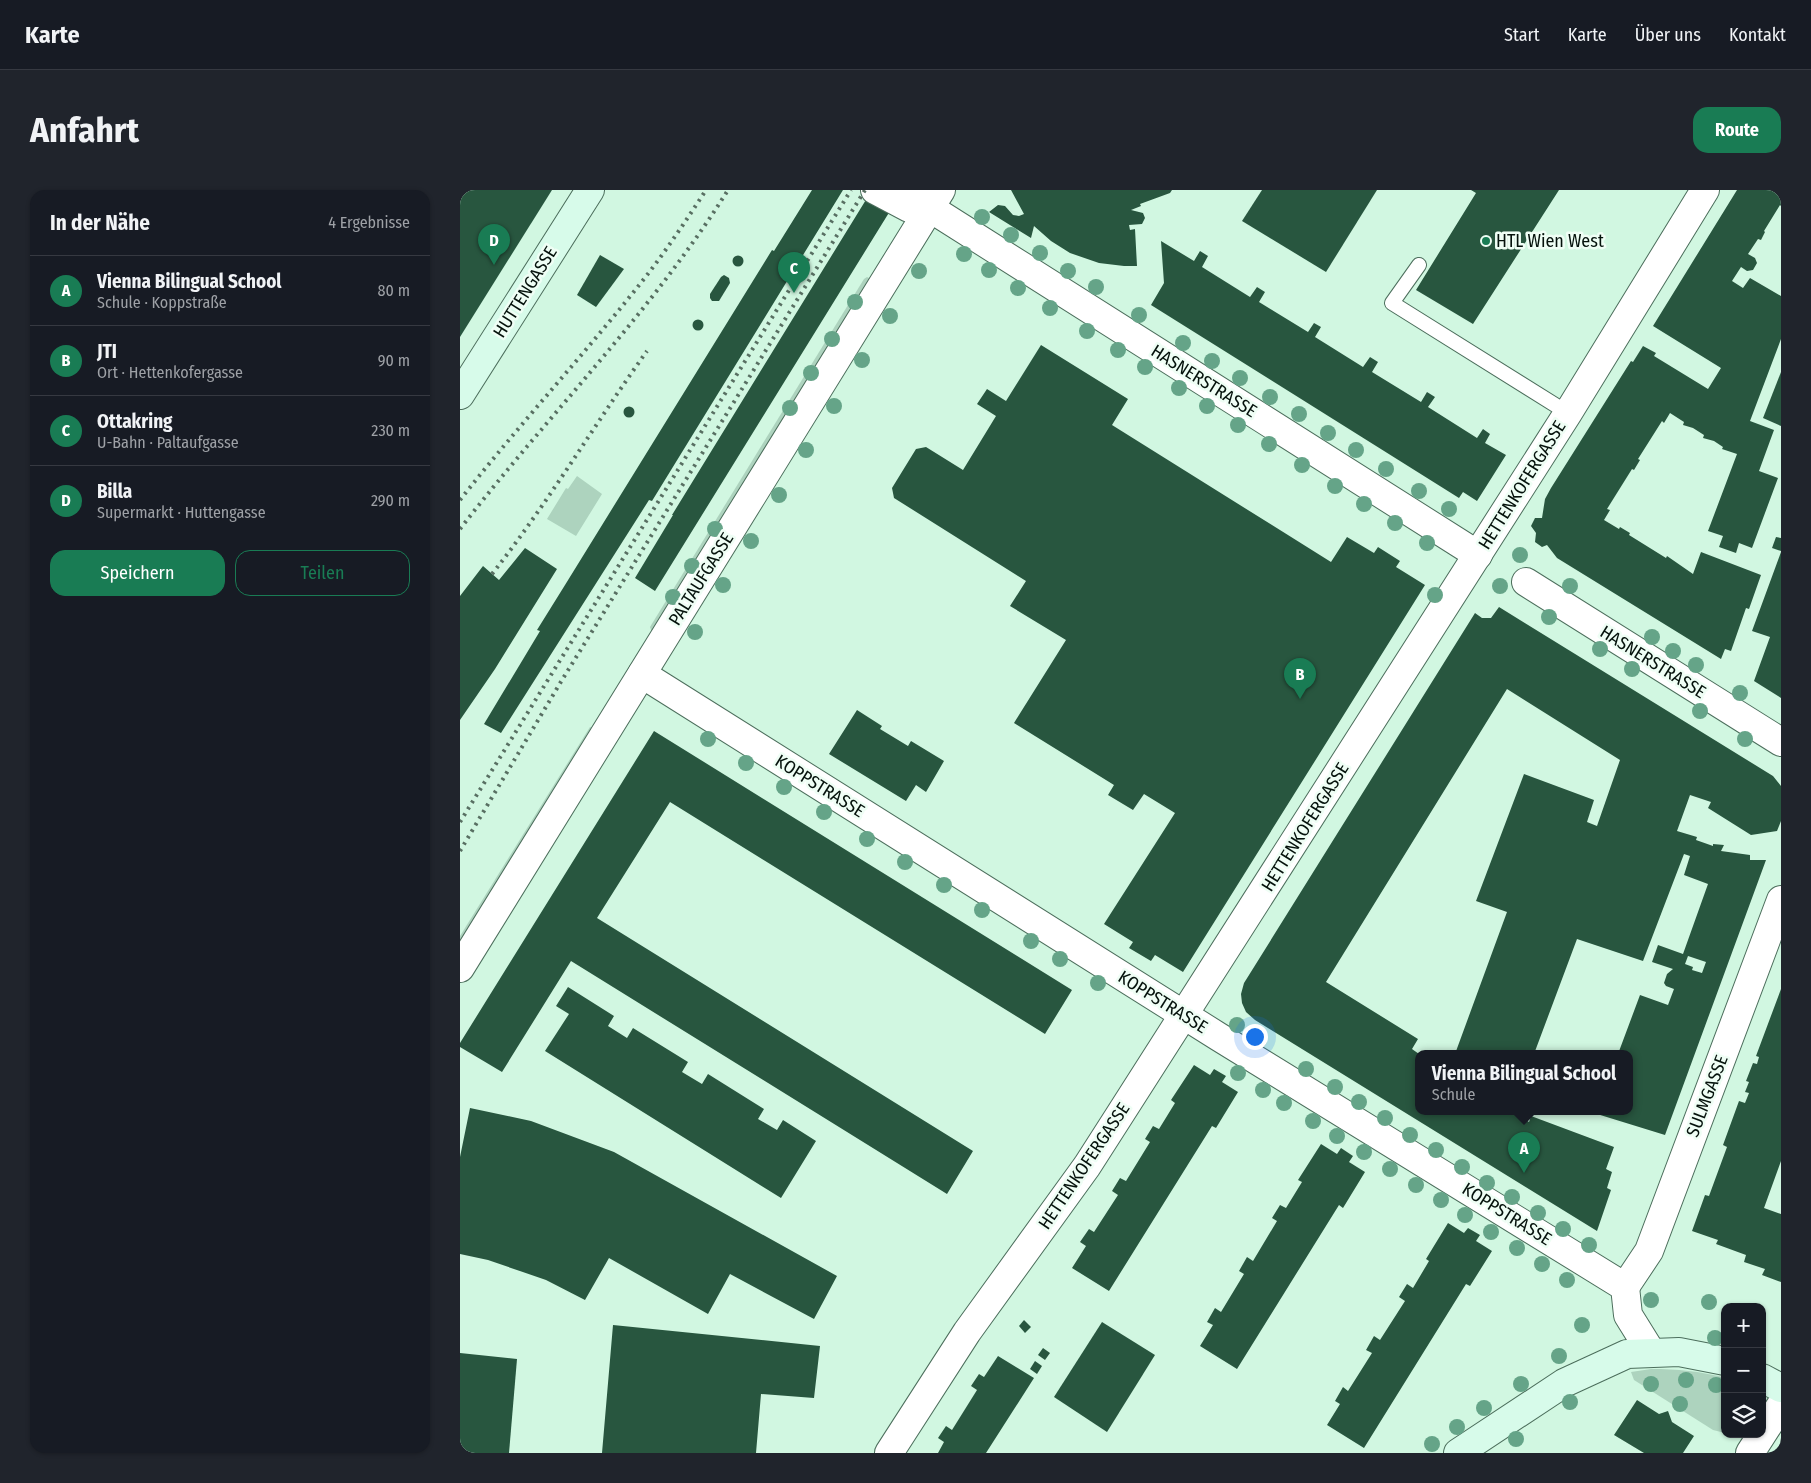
<!DOCTYPE html>
<html lang="de">
<meta charset="utf-8">
<style>
body{margin:0;font-family:"Fira Sans Condensed",sans-serif;background:#20242c;color:#f1f3f6}
.controls{position:absolute;right:15px;bottom:15px;display:grid;overflow:hidden;border-radius:10px;box-shadow:0 1px 4px #0004}
.controls button{width:45px;height:45px;display:grid;place-items:center;padding:0;border:0;border-bottom:1px solid #363941;background:#171b24;color:#f1f3f6;font:25px sans-serif}
.you{position:absolute;left:794px;top:846px;width:18px;height:18px;margin:-12px;border:4px solid #fff;border-radius:50%;background:#1a73e8;box-shadow:0 0 0 8px #1a73e833}
.badge{display:grid;place-items:center;width:32px;height:32px;border-radius:50%;background:#197c54;color:#fff;font-size:16px;font-weight:700}
.pin{position:absolute;translate:-50% -41px;filter:drop-shadow(0 1px 2px #0008)}
.pin::after{content:'';position:absolute;top:26px;width:18px;height:15px;background:inherit;clip-path:polygon(0 0,100% 0,50% 100%)}
.popup{position:absolute;left:955px;top:860px;width:218px;height:65px;box-sizing:border-box;display:grid;place-content:center;border-radius:10px;background:#171b24;filter:drop-shadow(0 1px 4px #0005);font-size:16px;white-space:nowrap;color:#9ea1a6}
.popup b{font-size:19px;color:#f1f3f6}
.popup::after{content:'';position:absolute;left:50%;top:100%;margin-left:-10px;border:10px solid transparent;border-top-color:#171b24}
.list{margin:0;padding:0;list-style:none}
h2{display:flex;justify-content:space-between;align-items:center;height:65px;margin:0;padding:0 20px;font-size:21px}
h2 small{font-size:16px;font-weight:400;color:#9ea1a6}
.list li{display:grid;grid-template-columns:32px 1fr auto;gap:15px;align-items:center;box-sizing:border-box;height:70px;padding:0 20px;border-top:1px solid #363941}
.list b{display:block;font-size:19px;white-space:nowrap}
.list p{margin:0;font-size:16px;white-space:nowrap;color:#9ea1a6}
.list em{font-size:16px;font-style:normal;color:#9ea1a6}
.actions{display:flex;gap:10px;padding:15px 20px}
.actions a{flex:1;padding:11px 0;border:1px solid #197c54;border-radius:15px;text-align:center;font-size:18px;color:#197c54}
.actions .main{background:#197c54;color:#fff}
.icon{flex:none;width:28px;height:28px;fill:none;stroke:currentColor;stroke-width:2;stroke-linecap:round;stroke-linejoin:round}
.map{position:relative;flex:none;width:1321px;height:1263px;overflow:hidden;border-radius:15px}
header{display:flex;align-items:center;gap:30px;box-sizing:border-box;height:70px;padding:0 25px;background:#171b24;border-bottom:1px solid #363941}
header strong{font-size:24px}
nav{display:flex;gap:28px;margin-inline-start:auto;font-size:18px}
.intro{display:flex;align-items:center;justify-content:space-between;box-sizing:border-box;height:120px;padding:0 30px}
h1{margin:0;font-size:35px}
.button{padding:12px 22px;border-radius:15px;background:#197c54;color:#fff;font-size:18px;font-weight:700}
main{display:flex;gap:30px;padding:0 30px}
aside{flex:1;background:#171b24;border-radius:15px;box-shadow:0 1px 4px #0004}
.map>svg:first-child{display:block}
.green{fill:#add3be}
.building{fill:#28563f;fill-rule:evenodd}
.lines{fill:none;stroke-linecap:round;stroke-linejoin:round}
.lane-casing{stroke:#4c6e5c;stroke-width:16}
.street-casing{stroke:#4c6e5c;stroke-width:30}
.secondary-casing{stroke:#4c6e5c;stroke-width:30}
.lane{stroke:#fff;stroke-width:14}
.street{stroke:#fff;stroke-width:28}
.secondary{stroke:#d7fbea;stroke-width:28}
.rail{stroke:#586f62;stroke-width:4;stroke-dasharray:2.5 5;stroke-linecap:butt}
.tree{fill:#65a488}
.poi-dot{fill:#197c54;stroke:#effef5;stroke-width:2}
.labels{text-anchor:middle;dominant-baseline:central;stroke-width:5;stroke-linejoin:round;paint-order:stroke}
.poi-label{font-size:18px;fill:#05120c;stroke:#effef5;text-anchor:start}
.street-label{font-size:18px;fill:#05120c;stroke:#effef5}
</style>
<header>
<strong>Karte</strong>
<nav><a>Start</a><a>Karte</a><a>Über uns</a><a>Kontakt</a></nav>
</header>
<div class="intro"><h1>Anfahrt</h1><a class="button">Route</a></div>
<main>
<aside>
<h2>In der Nähe<small>4 Ergebnisse</small></h2>
<ul class="list">
<li><span class="badge">A</span><div><b>Vienna Bilingual School</b><p>Schule · Koppstraße</p></div><em>80 m</em></li>
<li><span class="badge">B</span><div><b>JTI</b><p>Ort · Hettenkofergasse</p></div><em>90 m</em></li>
<li><span class="badge">C</span><div><b>Ottakring</b><p>U-Bahn · Paltaufgasse</p></div><em>230 m</em></li>
<li><span class="badge">D</span><div><b>Billa</b><p>Supermarkt · Huttengasse</p></div><em>290 m</em></li>
</ul>
<div class="actions"><a class="main">Speichern</a><a>Teilen</a></div>
</aside>
<div class="map">
<svg width="1321" height="1263" viewBox="0 0 1321 1263">
<rect width="100%" height="100%" fill="#d1f7e1"/>
<!-- green -->
<g class="green">
<polygon points="407,87 417,92 198,443 191,440 190,437 404,89"/>
<polygon points="117,286 142,304 116,346 87,329 106,298 108,299"/>
<polygon points="130,537 140,540 0,767 0,746"/>
<path d="M 1191,1179 C 1217,1179 1240,1181 1265,1188 L 1265,1243 L 1253,1240 L 1174,1190 L 1171,1182 Z"/>
</g>
<!-- building -->
<g class="building">
<polygon points="0,0 92,0 0,147"/>
<polygon points="352,0 383,0 192,311 189,310 41,543 24,534 80,441 77,440 105,395 312,60 314,61"/>
<polygon points="412,0 443,0 195,401 175,388 213,325 212,325"/>
<polygon points="551,0 712,0 710,3 680,14 681,16 671,20 683,23 685,28 682,34 669,35 670,40 675,39 677,76 664,76 639,73 610,63 591,51 574,36 571,48 529,22 538,15 545,16 553,25 559,26 564,24"/>
<polygon points="802,0 917,0 866,82 782,31"/>
<polygon points="1011,0 1099,0 1013,134 956,100 1016,3"/>
<polygon points="1277,0 1321,0 1321,16 1320,15 1304,41 1305,42 1301,50 1298,49 1288,64 1295,68 1297,73 1293,80 1287,81 1281,77 1272,91 1283,98 1290,88 1321,106 1321,149 1290,231 1314,240 1299,281 1318,288 1292,358 1279,353 1276,363 1259,357 1263,346 1248,341 1277,264 1262,259 1263,257 1254,251 1243,248 1244,245 1233,238 1223,235 1224,232 1210,223 1204,233 1202,231 1178,269 1180,270 1174,280 1172,279 1147,319 1150,320 1144,330 1159,339 1160,337 1170,343 1169,345 1206,368 1207,366 1233,384 1241,362 1301,385 1289,419 1286,418 1271,461 1265,459 1261,469 1097,368 1087,355 1082,357 1075,352 1076,343 1071,336 1075,328 1082,328 1085,309 1091,298 1171,171 1173,172 1183,156 1196,163 1194,166 1248,199 1261,178 1193,136"/>
<polygon points="701,51 734,71 740,61 748,66 742,77 790,107 797,97 805,102 799,112 848,142 854,133 861,137 855,147 903,177 910,167 918,172 912,182 961,212 967,202 975,207 968,217 1017,248 1023,239 1030,244 1025,253 1046,265 1017,311 1003,302 999,308 691,115 704,93"/>
<polygon points="140,65 164,79 136,117 117,105"/>
<circle cx="278" cy="71" r="5.5"/>
<polygon points="264,85 269,88 270,93 259,111 252,111 250,108 250,104 261,87"/>
<circle cx="238" cy="135" r="5.5"/>
<polygon points="581,155 668,209 652,235 871,372 887,347 914,363 918,357 940,371 936,377 965,395 723,782 695,765 691,771 669,758 673,752 644,734 715,623 684,604 673,620 648,605 654,595 554,533 606,450 550,416 566,391 434,308 432,298 456,259 466,257 503,280 536,226 517,214 527,199 546,211"/>
<polygon points="1321,182 1321,236 1303,228"/>
<circle cx="169" cy="222" r="5.5"/>
<polygon points="1316,347 1321,348 1321,361 1312,358"/>
<polygon points="65,358 97,379 35,479 0,530 0,406 23,376 39,390"/>
<polygon points="1321,362 1321,508 1294,491 1310,447 1292,441"/>
<path d="M 1039,417 L 1313,586 L 1321,596 L 1321,631 L 1317,641 L 1291,645 L 1248,618 L 1251,612 L 1230,605 L 1217,641 L 1237,647 L 1236,650 L 1253,656 L 1253,654 L 1264,655 L 1261,661 L 1290,665 L 1290,670 L 1306,670 L 1205,945 L 1137,924 L 1138,922 L 1169,922 L 1169,864 L 1158,864 L 1180,805 L 1208,815 L 1214,799 L 1206,796 L 1204,793 L 1207,784 L 1213,779 L 1192,772 L 1198,755 L 1223,764 L 1248,694 L 1224,685 L 1230,666 L 1224,664 L 1183,771 L 1117,749 L 1074,864 L 995,864 L 1047,722 L 1016,711 L 1064,584 L 1134,610 L 1127,632 L 1137,636 L 1160,570 L 1047,499 L 866,792 L 958,849 L 952,859 L 959,864 L 959,922 L 1054,922 L 1069,932 L 1071,926 L 1154,957 L 1146,979 L 1152,982 L 1147,998 L 1151,1000 L 1137,1041 L 795,830 L 786,822 L 782,813 L 781,804 L 784,793 L 1015,423 L 1022,428 L 1031,428 ZM 1228,766 L 1246,772 L 1242,783 L 1232,780 L 1233,777 L 1225,774 Z"/>
<polygon points="397,520 422,536 420,539 448,556 451,551 484,571 466,602 456,595 446,611 369,564"/>
<polygon points="194,541 612,800 585,844 210,612 137,728 513,961 487,1004 111,771 42,882 0,857 0,853"/>
<polygon points="108,797 154,826 148,836 167,848 173,838 228,872 222,882 242,894 248,884 304,919 298,929 317,940 323,930 356,951 321,1008 85,861 109,824 96,816"/>
<polygon points="1321,799 1321,971 1304,1018 1321,1024 1321,1092 1302,1085 1305,1079 1284,1072 1286,1065 1256,1054 1258,1050 1232,1041 1245,1005 1249,1006 1267,957 1263,955 1279,911 1285,913 1289,903 1285,902 1289,892 1286,891 1293,873 1297,874 1299,867 1296,866"/>
<polygon points="734,875 750,885 754,879 766,886 762,892 778,902 756,938 752,936 649,1101 612,1078 626,1056 620,1052 629,1039 634,1042 658,1005 652,1001 660,988 666,991 690,952 685,949 693,936 699,939 715,913 711,910"/>
<polygon points="10,918 71,931 154,962 377,1086 354,1129 270,1084 248,1124 149,1068 125,1110 86,1090 28,1070 0,1064 0,967"/>
<polygon points="861,954 877,964 881,958 893,966 889,972 905,982 883,1018 879,1015 777,1179 740,1156 753,1135 747,1132 755,1118 761,1122 784,1084 779,1081 787,1067 793,1071 817,1031 812,1028 820,1015 826,1018 842,992 838,990"/>
<polygon points="988,1033 1004,1043 1008,1038 1020,1045 1016,1051 1032,1061 1010,1096 1006,1094 904,1258 867,1235 880,1214 875,1211 883,1197 888,1201 912,1163 906,1160 914,1146 920,1150 945,1111 939,1107 947,1094 953,1098 969,1071 966,1069"/>
<polygon points="564,1130 571,1137 565,1143 559,1136"/>
<polygon points="642,1132 695,1165 647,1242 594,1207"/>
<polygon points="153,1135 360,1156 354,1208 301,1204 296,1263 142,1263"/>
<polygon points="583,1158 590,1163 585,1170 578,1165"/>
<polygon points="0,1163 57,1169 49,1263 0,1263"/>
<polygon points="538,1166 574,1188 526,1263 478,1263 484,1252 478,1248 486,1236 492,1240 517,1200 511,1196 519,1184 524,1187"/>
<polygon points="575,1171 582,1176 577,1184 570,1179"/>
<polygon points="1177,1210 1199,1224 1208,1221 1212,1232 1234,1246 1223,1263 1184,1263 1154,1245"/>
</g>
<g class="lines">
<defs>
<polyline id="lane" points="959,75 932,113 1108,223"/>
<g id="street">
<polyline points="415,0 449,18 470,18"/>
<polyline points="458,0 470,18 1018,365"/>
<polyline points="1066,392 1321,552"/>
<polyline points="182,484 759,847 1165,1097 1168,1125 1191,1162"/>
<polyline points="0,778 481,0"/>
<polyline points="1165,1097 1189,1061 1321,710"/>
<polyline points="429,1263 507,1142 627,976 659,926 1108,223 1245,0"/>
<polyline points="1290,1263 1321,1215"/>
</g>
<g id="secondary">
<polyline points="0,205 130,0"/>
<polyline points="1302,1188 1321,1198"/>
<polyline points="998,1263 1104,1193 1167,1164 1219,1162 1265,1171"/>
</g>
</defs>
<!-- lane casing -->
<use href="#lane" class="lane-casing"/>
<!-- street casing -->
<use href="#street" class="street-casing"/>
<!-- secondary casing -->
<use href="#secondary" class="secondary-casing"/>
<!-- lane -->
<use href="#lane" class="lane"/>
<!-- street -->
<use href="#street" class="street"/>
<!-- secondary -->
<use href="#secondary" class="secondary"/>
<!-- rail -->
<g class="rail">
<path d="M 0,310 C 58,236 122,167 180,94 C 204,64 225,32 246,0"/>
<path d="M 0,339 C 88,225 191,123 268,0"/>
<path d="M 32,384 C 88,313 134,235 187,161"/>
<polyline points="0,632 391,0"/>
<polyline points="0,661 102,490 405,0"/>
</g>
</g>
<!-- trees -->
<g class="tree">
<circle cx="522" cy="27" r="8"/>
<circle cx="551" cy="45" r="8"/>
<circle cx="580" cy="63" r="8"/>
<circle cx="504" cy="64" r="8"/>
<circle cx="529" cy="80" r="8"/>
<circle cx="459" cy="81" r="8"/>
<circle cx="608" cy="81" r="8"/>
<circle cx="636" cy="97" r="8"/>
<circle cx="558" cy="98" r="8"/>
<circle cx="395" cy="112" r="8"/>
<circle cx="590" cy="118" r="8"/>
<circle cx="679" cy="125" r="8"/>
<circle cx="430" cy="126" r="8"/>
<circle cx="627" cy="141" r="8"/>
<circle cx="372" cy="149" r="8"/>
<circle cx="723" cy="153" r="8"/>
<circle cx="658" cy="160" r="8"/>
<circle cx="402" cy="170" r="8"/>
<circle cx="752" cy="171" r="8"/>
<circle cx="685" cy="177" r="8"/>
<circle cx="351" cy="183" r="8"/>
<circle cx="780" cy="188" r="8"/>
<circle cx="719" cy="198" r="8"/>
<circle cx="810" cy="207" r="8"/>
<circle cx="374" cy="216" r="8"/>
<circle cx="747" cy="216" r="8"/>
<circle cx="330" cy="218" r="8"/>
<circle cx="839" cy="224" r="8"/>
<circle cx="778" cy="235" r="8"/>
<circle cx="868" cy="243" r="8"/>
<circle cx="809" cy="254" r="8"/>
<circle cx="346" cy="260" r="8"/>
<circle cx="896" cy="260" r="8"/>
<circle cx="842" cy="275" r="8"/>
<circle cx="926" cy="279" r="8"/>
<circle cx="875" cy="296" r="8"/>
<circle cx="959" cy="301" r="8"/>
<circle cx="319" cy="305" r="8"/>
<circle cx="904" cy="314" r="8"/>
<circle cx="989" cy="319" r="8"/>
<circle cx="935" cy="333" r="8"/>
<circle cx="255" cy="339" r="8"/>
<circle cx="291" cy="351" r="8"/>
<circle cx="967" cy="353" r="8"/>
<circle cx="1060" cy="365" r="8"/>
<circle cx="232" cy="376" r="8"/>
<circle cx="263" cy="395" r="8"/>
<circle cx="1040" cy="396" r="8"/>
<circle cx="1110" cy="396" r="8"/>
<circle cx="975" cy="405" r="8"/>
<circle cx="213" cy="407" r="8"/>
<circle cx="1089" cy="427" r="8"/>
<circle cx="235" cy="442" r="8"/>
<circle cx="1192" cy="447" r="8"/>
<circle cx="1140" cy="459" r="8"/>
<circle cx="1213" cy="461" r="8"/>
<circle cx="1236" cy="475" r="8"/>
<circle cx="1172" cy="479" r="8"/>
<circle cx="1280" cy="503" r="8"/>
<circle cx="1240" cy="521" r="8"/>
<circle cx="248" cy="549" r="8"/>
<circle cx="1285" cy="549" r="8"/>
<circle cx="286" cy="573" r="8"/>
<circle cx="324" cy="597" r="8"/>
<circle cx="364" cy="622" r="8"/>
<circle cx="407" cy="649" r="8"/>
<circle cx="445" cy="672" r="8"/>
<circle cx="484" cy="695" r="8"/>
<circle cx="522" cy="720" r="8"/>
<circle cx="571" cy="751" r="8"/>
<circle cx="600" cy="769" r="8"/>
<circle cx="638" cy="793" r="8"/>
<circle cx="777" cy="835" r="8"/>
<circle cx="799" cy="850" r="8"/>
<circle cx="846" cy="879" r="8"/>
<circle cx="778" cy="883" r="8"/>
<circle cx="875" cy="897" r="8"/>
<circle cx="803" cy="900" r="8"/>
<circle cx="899" cy="912" r="8"/>
<circle cx="824" cy="913" r="8"/>
<circle cx="925" cy="928" r="8"/>
<circle cx="853" cy="931" r="8"/>
<circle cx="950" cy="945" r="8"/>
<circle cx="877" cy="946" r="8"/>
<circle cx="976" cy="960" r="8"/>
<circle cx="904" cy="962" r="8"/>
<circle cx="1002" cy="977" r="8"/>
<circle cx="930" cy="979" r="8"/>
<circle cx="1027" cy="993" r="8"/>
<circle cx="956" cy="995" r="8"/>
<circle cx="1052" cy="1007" r="8"/>
<circle cx="981" cy="1010" r="8"/>
<circle cx="1078" cy="1023" r="8"/>
<circle cx="1005" cy="1025" r="8"/>
<circle cx="1103" cy="1039" r="8"/>
<circle cx="1031" cy="1042" r="8"/>
<circle cx="1129" cy="1055" r="8"/>
<circle cx="1057" cy="1058" r="8"/>
<circle cx="1082" cy="1074" r="8"/>
<circle cx="1107" cy="1090" r="8"/>
<circle cx="1191" cy="1110" r="8"/>
<circle cx="1249" cy="1112" r="8"/>
<circle cx="1122" cy="1135" r="8"/>
<circle cx="1255" cy="1148" r="8"/>
<circle cx="1099" cy="1166" r="8"/>
<circle cx="1226" cy="1190" r="8"/>
<circle cx="1061" cy="1194" r="8"/>
<circle cx="1191" cy="1194" r="8"/>
<circle cx="1256" cy="1195" r="8"/>
<circle cx="1110" cy="1212" r="8"/>
<circle cx="1220" cy="1214" r="8"/>
<circle cx="1024" cy="1218" r="8"/>
<circle cx="997" cy="1237" r="8"/>
<circle cx="1056" cy="1249" r="8"/>
<circle cx="972" cy="1254" r="8"/>
</g>
<!-- markers -->
<circle class="poi-dot" cx="1026" cy="51" r="5"/>
<g class="labels">
<!-- poi labels -->
<g class="poi-label">
<text x="1036" y="51">HTL Wien West</text>
</g>
<!-- street labels -->
<g class="street-label">
<text transform="translate(65 102) rotate(-58)">HUTTENGASSE</text>
<text transform="translate(744 191) rotate(32)">HASNERSTRASSE</text>
<text transform="translate(1062 295) rotate(-58)">HETTENKOFERGASSE</text>
<text transform="translate(241 389) rotate(-58)">PALTAUFGASSE</text>
<text transform="translate(1193 472) rotate(32)">HASNERSTRASSE</text>
<text transform="translate(360 596) rotate(32)">KOPPSTRASSE</text>
<text transform="translate(845 637) rotate(-58)">HETTENKOFERGASSE</text>
<text transform="translate(703 812) rotate(32)">KOPPSTRASSE</text>
<text transform="translate(1247 906) rotate(-69)">SULMGASSE</text>
<text transform="translate(624 976) rotate(-56)">HETTENKOFERGASSE</text>
<text transform="translate(1047 1024) rotate(32)">KOPPSTRASSE</text>
</g>
</g>
</svg>
<div class="controls">
<button>+</button>
<button>−</button>
<button><svg class="icon" aria-label="layers" viewBox="0 0 24 24"><path d="M12 4l9 5-9 5-9-5zM3 14l9 5 9-5"/></svg></button>
</div>
<div class="you"></div>
<div class="pin badge" style="left:1064px;top:983px">A</div>
<div class="popup"><b>Vienna Bilingual School</b>Schule</div>
<div class="pin badge" style="left:840px;top:509px">B</div>
<div class="pin badge" style="left:334px;top:103px">C</div>
<div class="pin badge" style="left:34px;top:75px">D</div>
</div>
</main>
